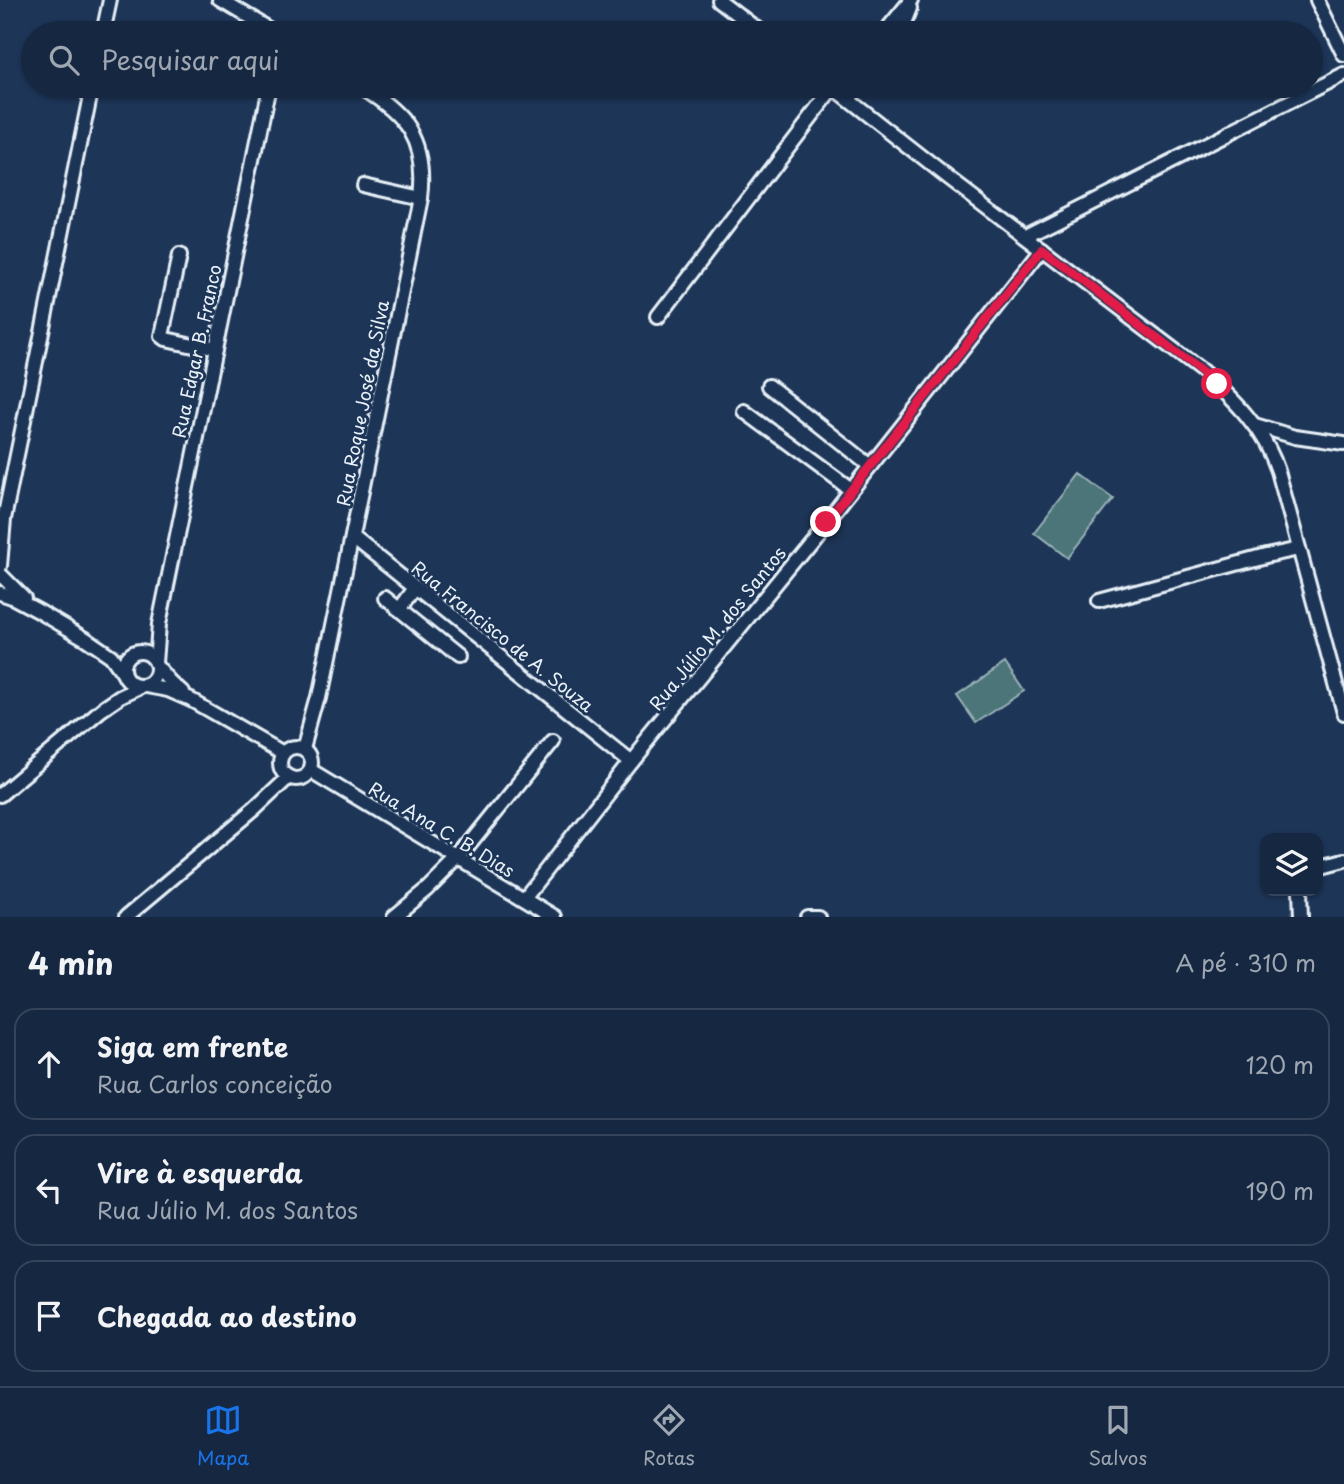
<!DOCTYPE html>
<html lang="pt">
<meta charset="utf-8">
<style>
body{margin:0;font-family:"Playpen Sans",sans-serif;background:#23344c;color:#f1f3f6}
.controls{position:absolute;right:21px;bottom:21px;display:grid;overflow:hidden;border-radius:14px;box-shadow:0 2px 5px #0004}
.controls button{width:63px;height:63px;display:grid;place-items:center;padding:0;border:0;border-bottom:2px solid #35445a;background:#162841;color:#f1f3f6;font:35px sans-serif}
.stop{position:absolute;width:21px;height:21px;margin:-16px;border:5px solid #e11d48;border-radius:50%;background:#fff}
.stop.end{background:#e11d48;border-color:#fff;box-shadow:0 2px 7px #0008}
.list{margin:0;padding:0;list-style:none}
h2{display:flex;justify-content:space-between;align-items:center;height:91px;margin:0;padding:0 28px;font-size:30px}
h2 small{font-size:23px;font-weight:400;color:#9ea6b1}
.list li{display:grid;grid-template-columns:46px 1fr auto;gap:21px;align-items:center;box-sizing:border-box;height:112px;margin:0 14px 14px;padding:0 14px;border:2px solid #35445a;border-radius:21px}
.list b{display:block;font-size:26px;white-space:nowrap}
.list p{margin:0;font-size:23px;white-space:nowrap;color:#9ea6b1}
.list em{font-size:23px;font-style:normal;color:#9ea6b1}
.icon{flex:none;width:38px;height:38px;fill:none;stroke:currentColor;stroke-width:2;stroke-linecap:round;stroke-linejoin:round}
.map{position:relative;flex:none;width:1344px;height:917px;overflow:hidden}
.search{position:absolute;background:#162841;box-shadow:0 2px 5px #0004;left:21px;right:21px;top:21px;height:77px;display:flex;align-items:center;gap:18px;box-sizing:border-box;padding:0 24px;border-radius:38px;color:#9ea6b1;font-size:26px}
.sheet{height:469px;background:#162841}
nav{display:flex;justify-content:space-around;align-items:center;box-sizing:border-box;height:98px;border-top:2px solid #35445a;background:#162841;font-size:19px;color:#9ea6b1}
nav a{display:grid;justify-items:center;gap:4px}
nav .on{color:#1a73e8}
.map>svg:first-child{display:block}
.garden{fill:#4c7579;stroke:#9ab3b8;stroke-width:2}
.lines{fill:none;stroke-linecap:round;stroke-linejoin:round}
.minor-casing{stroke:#e8f1f8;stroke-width:18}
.minor{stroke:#1d3557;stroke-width:12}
.route{stroke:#e11d48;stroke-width:9}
.labels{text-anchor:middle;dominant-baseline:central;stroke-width:6;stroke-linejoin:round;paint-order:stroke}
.street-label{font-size:18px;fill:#e8f1f8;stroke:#1d3557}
</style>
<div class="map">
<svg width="1344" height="917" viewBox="0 0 1344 917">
<rect width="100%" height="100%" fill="#1d3557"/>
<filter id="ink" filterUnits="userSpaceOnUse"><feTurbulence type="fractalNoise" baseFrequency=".0143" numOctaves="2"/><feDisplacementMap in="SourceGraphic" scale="14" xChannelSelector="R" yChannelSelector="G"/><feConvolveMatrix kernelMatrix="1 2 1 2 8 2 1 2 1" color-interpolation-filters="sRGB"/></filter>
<g filter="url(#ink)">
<!-- garden -->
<g class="garden">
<polygon points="1080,474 1113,499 1067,558 1034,533"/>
<polygon points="1005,663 1024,691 976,723 957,696"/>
</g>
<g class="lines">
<defs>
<g id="minor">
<polyline points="220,0 275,33"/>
<polyline points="719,0 762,33"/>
<polyline points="1317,0 1344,55"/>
<polyline points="103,33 110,0"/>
<polyline points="884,33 911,0"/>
<polyline points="900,33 910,8"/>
<path d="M 831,86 L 948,178 L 1202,371 C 1235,400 1264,429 1278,471 L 1344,713"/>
<polyline points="848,98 858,86"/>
<polyline points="363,185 421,198"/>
<polyline points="1025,236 1344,75"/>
<polyline points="179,256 162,336 166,339 215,350"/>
<polyline points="658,317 833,87"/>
<polyline points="769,386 870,466"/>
<polyline points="744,411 851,490"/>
<polyline points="1255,425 1295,437 1344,444"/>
<polyline points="353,538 631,761"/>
<polyline points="0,566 4,519 92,86"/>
<polyline points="0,574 24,598"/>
<polyline points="0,593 12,597 40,612 86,639 111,656 123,673"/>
<polyline points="385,598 458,657"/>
<polyline points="1099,601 1266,556 1299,549"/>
<polyline points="399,610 415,588"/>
<circle cx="140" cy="669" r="17"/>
<polyline points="156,663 159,624 269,86"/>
<polyline points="157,666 172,683 183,693"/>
<polyline points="146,686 168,690 191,700 283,753"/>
<circle cx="296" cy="763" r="16"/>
<path d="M 305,749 L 319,698 L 421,198 C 428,141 407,114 360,86"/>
<polyline points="311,770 555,917"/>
<polyline points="0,795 101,710 120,697 143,686"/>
<polyline points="1318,867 1344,860"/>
<polyline points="1300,891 1301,917"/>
<polyline points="524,898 631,761 826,522 1042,249"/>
<polyline points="126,917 255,809 289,777"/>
<polyline points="394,917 428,889 458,859 553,741"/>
<polyline points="807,917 818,917"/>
</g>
</defs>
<!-- minor casing -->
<use href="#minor" class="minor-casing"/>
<!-- minor -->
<use href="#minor" class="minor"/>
</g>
</g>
<g class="lines" filter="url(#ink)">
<!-- route -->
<polyline class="route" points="826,522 1042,249 1217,384"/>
</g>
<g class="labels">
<!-- street labels -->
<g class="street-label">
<text transform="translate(196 351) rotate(-78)">Rua Edgar B. Franco</text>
<text transform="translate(362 403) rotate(-79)">Rua Roque José da Silva</text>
<text transform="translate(717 628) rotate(-51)">Rua Júlio M. dos Santos</text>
<text transform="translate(503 636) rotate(39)">Rua Francisco de A. Souza</text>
<text transform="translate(442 829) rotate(31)">Rua Ana C. B. Dias</text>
</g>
</g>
</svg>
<div class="controls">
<button><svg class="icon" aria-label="layers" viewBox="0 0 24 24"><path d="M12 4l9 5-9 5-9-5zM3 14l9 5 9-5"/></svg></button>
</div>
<div class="stop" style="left:1217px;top:384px"></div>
<div class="stop end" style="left:826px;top:522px"></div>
<div class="search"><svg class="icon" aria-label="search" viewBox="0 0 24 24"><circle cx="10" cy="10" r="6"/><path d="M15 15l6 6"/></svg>Pesquisar aqui</div>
</div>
<section class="sheet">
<h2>4 min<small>A pé · 310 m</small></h2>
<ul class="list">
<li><svg class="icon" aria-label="ahead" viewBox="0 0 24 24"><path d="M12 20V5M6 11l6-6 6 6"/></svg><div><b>Siga em frente</b><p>Rua Carlos conceição</p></div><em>120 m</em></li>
<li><svg class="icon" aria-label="left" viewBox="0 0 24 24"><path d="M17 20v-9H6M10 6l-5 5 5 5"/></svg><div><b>Vire à esquerda</b><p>Rua Júlio M. dos Santos</p></div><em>190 m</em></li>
<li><svg class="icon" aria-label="arrive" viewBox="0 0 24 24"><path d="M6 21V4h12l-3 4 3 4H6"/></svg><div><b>Chegada ao destino</b></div></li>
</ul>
</section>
<nav>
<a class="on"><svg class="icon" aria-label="map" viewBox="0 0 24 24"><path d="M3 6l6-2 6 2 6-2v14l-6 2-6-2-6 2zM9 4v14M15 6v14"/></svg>Mapa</a>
<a><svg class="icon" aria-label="directions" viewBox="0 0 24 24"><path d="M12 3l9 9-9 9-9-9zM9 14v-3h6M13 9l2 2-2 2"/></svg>Rotas</a>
<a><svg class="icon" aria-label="saved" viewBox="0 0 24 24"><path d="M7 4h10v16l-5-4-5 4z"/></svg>Salvos</a>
</nav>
